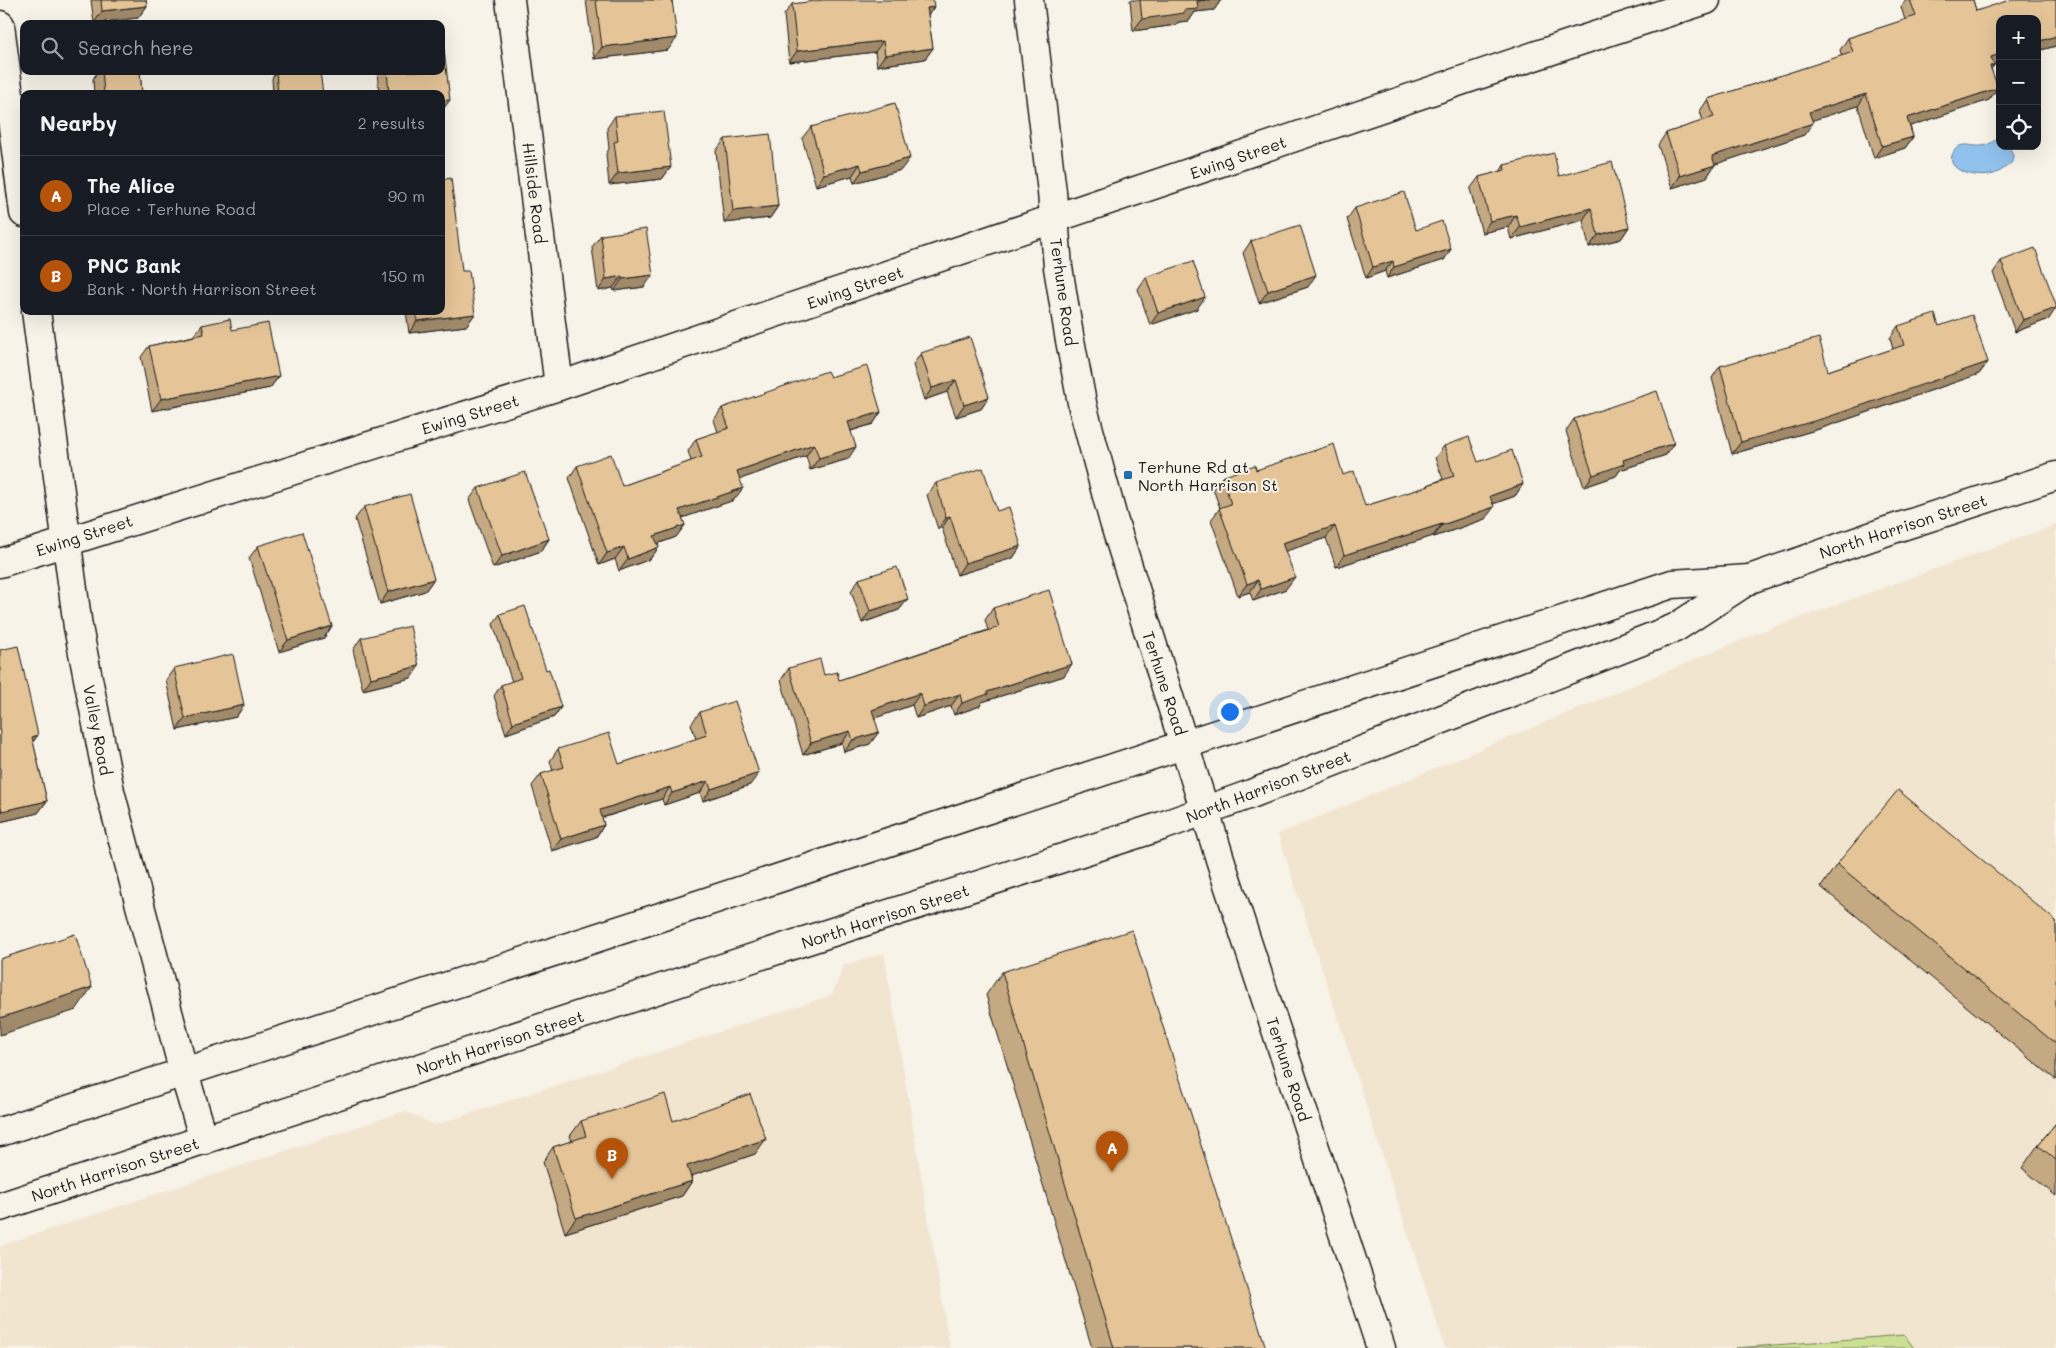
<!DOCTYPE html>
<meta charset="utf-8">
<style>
body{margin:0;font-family:Mali,sans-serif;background:#242831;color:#f1f3f6}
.controls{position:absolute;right:15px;top:15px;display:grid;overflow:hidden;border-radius:10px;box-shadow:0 5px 20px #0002}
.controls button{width:45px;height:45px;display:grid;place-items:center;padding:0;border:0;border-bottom:1px solid #363941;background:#171b24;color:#f1f3f6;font:25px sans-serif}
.you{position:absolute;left:1229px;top:711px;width:18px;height:18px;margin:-12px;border:4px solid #fff;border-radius:50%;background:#1a73e8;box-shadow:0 0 0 8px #1a73e833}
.badge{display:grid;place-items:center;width:32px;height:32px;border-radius:50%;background:#b45309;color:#fff;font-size:16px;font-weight:700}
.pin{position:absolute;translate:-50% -41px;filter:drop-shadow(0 1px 2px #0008)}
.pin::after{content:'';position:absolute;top:26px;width:18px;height:15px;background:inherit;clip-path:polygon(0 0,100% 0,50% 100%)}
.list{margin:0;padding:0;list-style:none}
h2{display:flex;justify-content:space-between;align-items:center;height:65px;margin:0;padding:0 20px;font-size:21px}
h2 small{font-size:16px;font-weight:400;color:#9ea1a6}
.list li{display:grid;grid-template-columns:32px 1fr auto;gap:15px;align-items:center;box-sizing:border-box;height:80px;padding:0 20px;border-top:1px solid #363941}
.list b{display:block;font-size:19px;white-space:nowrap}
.list p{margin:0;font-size:16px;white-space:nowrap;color:#9ea1a6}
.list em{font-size:16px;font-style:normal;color:#9ea1a6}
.icon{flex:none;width:28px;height:28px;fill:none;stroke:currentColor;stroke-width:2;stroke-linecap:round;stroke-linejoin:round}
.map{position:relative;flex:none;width:2056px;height:1348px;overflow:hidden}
.search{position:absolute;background:#171b24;box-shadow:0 5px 20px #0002;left:20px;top:20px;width:425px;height:55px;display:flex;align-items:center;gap:12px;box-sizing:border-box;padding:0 18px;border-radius:10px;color:#9ea1a6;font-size:19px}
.panel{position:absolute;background:#171b24;box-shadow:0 5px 20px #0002;left:20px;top:90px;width:425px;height:225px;border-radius:10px}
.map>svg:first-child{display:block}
.built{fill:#f2e5d0}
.green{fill:#cbe095;stroke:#747e58}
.water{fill:#91c2ed;stroke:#628099}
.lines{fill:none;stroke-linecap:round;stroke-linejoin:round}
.minor-casing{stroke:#1c1c1c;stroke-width:31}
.tertiary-casing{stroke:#1c1c1c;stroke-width:31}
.minor{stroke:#f7f3e8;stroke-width:28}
.tertiary{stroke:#f7f3e8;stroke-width:28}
.wall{fill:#c5a983;stroke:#1c1c1c}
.shaded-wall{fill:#a08a6a;stroke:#1c1c1c}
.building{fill:#e5c598;stroke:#1c1c1c}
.poi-dot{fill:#1f6fb2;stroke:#f7f3e8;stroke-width:2}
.labels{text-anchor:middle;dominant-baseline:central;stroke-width:4;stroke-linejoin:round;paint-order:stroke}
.street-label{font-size:16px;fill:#1c1c1c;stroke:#f7f3e8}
.poi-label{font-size:16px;fill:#1c1c1c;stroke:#f7f3e8;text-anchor:start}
</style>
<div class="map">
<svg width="2056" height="1348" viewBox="0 0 2056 1348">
<rect width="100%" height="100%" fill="#f7f3e8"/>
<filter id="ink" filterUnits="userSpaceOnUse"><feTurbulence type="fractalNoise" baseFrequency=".02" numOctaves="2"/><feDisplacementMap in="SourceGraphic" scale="10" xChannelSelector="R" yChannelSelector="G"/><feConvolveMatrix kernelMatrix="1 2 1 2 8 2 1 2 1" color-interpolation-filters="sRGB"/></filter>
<g filter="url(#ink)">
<!-- built -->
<g class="built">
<polygon points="2056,525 2056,1348 1445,1348 1278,834 1758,633"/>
<polygon points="884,953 950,1348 0,1348 0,1246 405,1111 435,1125 832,995 844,965"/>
</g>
<!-- green -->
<polygon class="green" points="1904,1335 1914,1348 1736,1348"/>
<!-- water -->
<path class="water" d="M 1996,139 L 2000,140 L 2000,146 L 2009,146 L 2013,155 L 2012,162 C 2005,168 1998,174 1989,175 C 1976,178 1940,170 1955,150 C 1965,137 1979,155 1996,139 Z"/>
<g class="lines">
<defs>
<g id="minor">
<polyline points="510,0 559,386"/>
<polyline points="0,563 559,386 1567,45 1706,0"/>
</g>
<g id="tertiary">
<polyline points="1029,0 1052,192 1058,267 1069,335 1083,408 1114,522 1226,878 1381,1348"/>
<polyline points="0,25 24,213"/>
<polyline points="36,311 78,627 110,791 184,1073 204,1140"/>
<polyline points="0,1132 685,909 1672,584 1749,579"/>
<polyline points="0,1207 786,947 1162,826 1251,794 1675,628 1750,579 1890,530 2056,476"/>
</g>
</defs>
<!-- minor casing -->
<use href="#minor" class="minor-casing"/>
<!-- tertiary casing -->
<use href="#tertiary" class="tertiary-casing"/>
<!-- minor -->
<use href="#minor" class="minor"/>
<!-- tertiary -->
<use href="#tertiary" class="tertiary"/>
</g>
<!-- wall -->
<g class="wall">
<polygon points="91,0 146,0 147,6 138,18 94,23"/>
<polygon points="586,0 672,0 668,50 594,59"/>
<polygon points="1130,0 1221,0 1214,10 1195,12 1189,21 1178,22 1176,25 1133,31"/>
<polygon points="1906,0 1973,0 1976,11 2056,0 2056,46 2037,51 2037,19 2000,19 2000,63 1994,65 1991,69 1998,88 1989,100 1910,126 1913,137 1905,148 1874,158 1858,106 1812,120 1804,135 1715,164 1707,177 1672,188 1658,145 1666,133 1703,121 1700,111 1708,99 1842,56 1840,50 1848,38 1905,20 1901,7"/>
<polygon points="792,4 934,7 928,15 933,48 925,59 877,66 875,52 789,62 784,15"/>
<polygon points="98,71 140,71 142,94 94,94 93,79"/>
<polygon points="377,71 441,71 442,112 441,94 379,94"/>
<polygon points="276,72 323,94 273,94 272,78"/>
<polygon points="615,116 671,167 662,179 609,185 606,154 609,149 607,128"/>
<polygon points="811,127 901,170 854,183 852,176 816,186 802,138"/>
<polygon points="725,139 778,206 770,218 724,223 716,151"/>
<polygon points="1504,165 1559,176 1629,227 1621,239 1589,247 1583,220 1511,239 1508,227 1482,233 1470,189 1479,177 1500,172"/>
<polygon points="1355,208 1416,230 1451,249 1444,260 1387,278 1385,271 1366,278 1347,219"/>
<polygon points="601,235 644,287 614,291 613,288 598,291 592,247"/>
<polygon points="1251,241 1308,287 1259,303 1243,253"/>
<polygon points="2001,261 2049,319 2015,332 1993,273"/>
<polygon points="462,271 475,314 466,326 409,333 406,311 441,311"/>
<polygon points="1146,277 1197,309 1150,325 1138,289"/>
<polygon points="202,325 232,330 279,376 270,388 152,411 141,357 149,346 193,336"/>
<polygon points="1898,326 1939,326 1988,362 1979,374 1819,429 1732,454 1712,378 1720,366 1828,371 1893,349 1890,338"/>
<polygon points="921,353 989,397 981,409 956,417 947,392 924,400 913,365"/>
<polygon points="830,377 881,412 873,424 851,431 848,459 810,470 806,456 740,479 734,500 682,518 685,525 676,537 657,544 659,547 650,559 619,571 615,559 599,565 569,478 577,466 622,486 691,461 688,451 696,439 718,432 714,420 722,408"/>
<polygon points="1574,419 1674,443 1666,455 1620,470 1616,476 1584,487 1566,431"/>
<polygon points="1444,446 1523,484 1515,496 1493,504 1485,519 1434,537 1433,536 1336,567 1326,538 1285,551 1286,589 1253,601 1250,592 1238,596 1211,520 1220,508 1213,489 1222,477 1256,470 1365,506 1427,487 1428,485 1443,479 1435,458"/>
<polygon points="936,483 1021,546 1013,558 957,575 942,528 938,529 927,495"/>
<polygon points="478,488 549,539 541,551 493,568 469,500"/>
<polygon points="364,507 434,579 425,591 380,604 355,519"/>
<polygon points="258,546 332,626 324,638 279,652 249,558"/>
<polygon points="859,579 908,599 899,610 862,623 851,591"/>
<polygon points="993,608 1064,676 982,702 980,706 954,715 951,706 916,718 912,705 875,718 870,744 844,752 842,743 803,755 781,680 789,668 824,675 839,680 988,630 985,620"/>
<polygon points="500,614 546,670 561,707 554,717 506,734 494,696 501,685 512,682 493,624"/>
<polygon points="361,638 411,678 363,690 353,650"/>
<polygon points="0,650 38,735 33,742 47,801 38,813 0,822"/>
<polygon points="174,668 244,705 236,717 177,730 166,680"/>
<polygon points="700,712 750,785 703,801 700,793 664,805 662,799 602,818 604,825 596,837 552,851 532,786 541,774 553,771 550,761 558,749 619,764 696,739 691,724"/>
<polygon points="1837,864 2056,921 2056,1080 1821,887"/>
<polygon points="1002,972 1266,1348 1092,1348 986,995"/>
<polygon points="581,1121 673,1121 755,1154 691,1176 692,1181 682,1196 565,1233 543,1162 553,1147 572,1141 570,1136"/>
<polygon points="2056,1123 2056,1196 2022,1168 2038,1145"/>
</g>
<!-- shaded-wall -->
<g class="shaded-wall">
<polygon points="1206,0 1221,0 1214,10 1195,12 1189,21 1178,22 1176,25 1133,31 1142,19 1197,1"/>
<polygon points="147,6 138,18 94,23 102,11"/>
<polygon points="934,7 926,18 927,8"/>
<polygon points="2056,36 2056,46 2037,51 2037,42"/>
<polygon points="677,38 668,50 594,59 602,47"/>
<polygon points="883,41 875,52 789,62 797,51"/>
<polygon points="933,48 925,59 877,66 885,55"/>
<polygon points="2000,54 2000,63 1994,65 1986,77 1991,57"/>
<polygon points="1998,88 1989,100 1899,130 1907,118"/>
<polygon points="1866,94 1858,106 1801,124 1809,112"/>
<polygon points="450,100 441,112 441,101"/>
<polygon points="1813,123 1804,135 1704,168 1712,156"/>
<polygon points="1913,137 1905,148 1874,158 1882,146"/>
<polygon points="910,158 901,170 854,183 862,171"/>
<polygon points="860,164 852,176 816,186 824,174"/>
<polygon points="1715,165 1707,177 1672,188 1680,176"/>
<polygon points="671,167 662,179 609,185 618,173"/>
<polygon points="778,206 770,218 724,223 733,211"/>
<polygon points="1591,208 1583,220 1511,239 1520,227"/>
<polygon points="1516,215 1508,227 1482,233 1490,221"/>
<polygon points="1629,227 1621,239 1589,247 1598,235"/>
<polygon points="1451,249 1444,260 1387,278 1394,267"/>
<polygon points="1393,261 1385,271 1366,278 1373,267"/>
<polygon points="653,275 644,287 614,291 622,279"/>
<polygon points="1316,275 1308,287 1259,303 1268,291"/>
<polygon points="622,276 613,288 598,291 606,279"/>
<polygon points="1205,297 1197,309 1150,325 1158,313"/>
<polygon points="2056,308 2049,319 2015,332 2023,320"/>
<polygon points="475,314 466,326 409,333 417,321"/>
<polygon points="1988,362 1979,374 1819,429 1732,454 1741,442"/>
<polygon points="279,376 270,388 152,411 161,399"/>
<polygon points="956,380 947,392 924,400 932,388"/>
<polygon points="989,397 981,409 956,417 964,405"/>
<polygon points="881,412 873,424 840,434 848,422"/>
<polygon points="1674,443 1666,455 1620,470 1616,476 1584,487 1593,475 1623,460"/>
<polygon points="814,444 806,456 729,483 737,471"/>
<polygon points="856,447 848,459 810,470 819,458"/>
<polygon points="1523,484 1515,496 1481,508 1490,496"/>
<polygon points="743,488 734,500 671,522 679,510"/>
<polygon points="1494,507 1485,519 1434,537 1442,525"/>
<polygon points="950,516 942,528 938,529 946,518"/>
<polygon points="1442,524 1433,536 1336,567 1344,555"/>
<polygon points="685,525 676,537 646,548 654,536"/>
<polygon points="1335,526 1326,538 1274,555 1282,543"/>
<polygon points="549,539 541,551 493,568 502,556"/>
<polygon points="1021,546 1013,558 957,575 965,563"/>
<polygon points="624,547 615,559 599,565 607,553"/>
<polygon points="659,547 650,559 619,571 628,559"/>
<polygon points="1295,577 1286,589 1253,601 1261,589"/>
<polygon points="434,579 425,591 380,604 388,592"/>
<polygon points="1258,580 1250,592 1238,596 1247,584"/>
<polygon points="908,599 899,610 862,623 870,611"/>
<polygon points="332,626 324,638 279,652 288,640"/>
<polygon points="1072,664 1064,676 982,702 980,706 954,715 962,703 987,692"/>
<polygon points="419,666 411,678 363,690 371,678"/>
<polygon points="920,693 912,705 864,722 872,710"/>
<polygon points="960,694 951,706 916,718 924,706"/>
<polygon points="244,705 236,717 177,730 185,718"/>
<polygon points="561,707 554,717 506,734 513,723"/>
<polygon points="850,731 842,743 803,755 811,743"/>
<polygon points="879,732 870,744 844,752 853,740"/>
<polygon points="38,735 29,747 32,737"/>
<polygon points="759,773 750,785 703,801 711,789"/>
<polygon points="708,781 700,793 664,805 672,793"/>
<polygon points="670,787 662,799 591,821 600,810"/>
<polygon points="47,801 38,813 0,822 0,814 2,811"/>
<polygon points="604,825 596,837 552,851 561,839"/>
<polygon points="92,987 76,1010 0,1035 0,1018"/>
<polygon points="766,1139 755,1154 677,1181 687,1166"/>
<polygon points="692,1181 682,1196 565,1233 576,1218"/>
</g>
<!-- building -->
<g class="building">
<polygon points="101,0 146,0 147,6 102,11"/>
<polygon points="596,0 672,0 677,38 602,47"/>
<polygon points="823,0 933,0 934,7 927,8 933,48 885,55 883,41 797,51 792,4"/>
<polygon points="1140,0 1206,0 1197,1 1198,9 1184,10 1184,13 1142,19"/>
<polygon points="1910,0 1973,0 1976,11 2010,0 2056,0 2056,36 2037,42 2037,19 2000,19 2000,54 1991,57 1994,65 1990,66 1998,88 1907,118 1913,137 1882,146 1866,94 1809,112 1813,123 1712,156 1715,165 1680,176 1666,133 1714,117 1708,99 1853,52 1848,38 1916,16"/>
<polygon points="441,32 442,32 450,100 441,101 441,94 389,94 387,71 441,71"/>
<polygon points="102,71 140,71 142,94 104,94"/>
<polygon points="283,71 320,71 323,94 278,94 276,72"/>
<polygon points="895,103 910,158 862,171 860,164 824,174 811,127"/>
<polygon points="664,111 671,167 618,173 614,142 618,141 615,116"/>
<polygon points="770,134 778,206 733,211 725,139"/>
<polygon points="1554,153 1559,176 1612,162 1629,227 1598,235 1591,208 1520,227 1516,215 1490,221 1479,177 1505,170 1504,165"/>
<polygon points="451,178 462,271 469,271 475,314 417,321 416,311 441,311 441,180"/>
<polygon points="1404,192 1416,230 1442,221 1451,249 1394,267 1393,261 1373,267 1355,208"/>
<polygon points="1300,225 1316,275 1268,291 1251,241"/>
<polygon points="646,229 653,275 622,279 622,276 606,279 601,235"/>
<polygon points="2035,248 2056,305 2056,308 2023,320 2001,261"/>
<polygon points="1193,261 1205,297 1158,313 1146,277"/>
<polygon points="1935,314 1939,326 1972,315 1988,362 1828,417 1741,442 1720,366 1819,338 1828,371 1904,345 1898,326"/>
<polygon points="230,319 232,330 268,323 279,376 161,399 149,346 204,334 202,325"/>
<polygon points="970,337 989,397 964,405 956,380 932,388 921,353"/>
<polygon points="867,366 881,412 848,422 856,447 819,458 814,444 737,471 743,488 679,510 685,525 654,536 659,547 628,559 624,547 607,553 577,466 611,454 622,486 702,457 696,439 729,428 722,408 827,371 830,377"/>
<polygon points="1657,391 1674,443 1623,460 1624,464 1593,475 1574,419"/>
<polygon points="1469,437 1478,462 1512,450 1523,484 1490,496 1494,507 1442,525 1442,524 1344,555 1335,526 1282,543 1295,577 1261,589 1258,580 1247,584 1219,508 1231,504 1222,477 1255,465 1256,470 1334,444 1343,475 1354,471 1365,506 1429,486 1428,485 1454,476 1444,446"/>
<polygon points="983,468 997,511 1009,507 1021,546 965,563 950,516 946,518 936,483"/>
<polygon points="525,472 549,539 502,556 478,488"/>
<polygon points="410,494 434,579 388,592 364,507"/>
<polygon points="302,532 332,626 288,640 258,546"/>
<polygon points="897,567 908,599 870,611 859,579"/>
<polygon points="1049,590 1072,664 987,692 988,694 962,703 960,694 924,706 920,693 872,710 879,732 853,740 850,731 811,743 789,668 820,659 824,675 837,672 839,680 999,627 993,608"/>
<polygon points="525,606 546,670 549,669 561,707 513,723 501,685 521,678 500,614"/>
<polygon points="410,626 419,666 371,678 361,638"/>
<polygon points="18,646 38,735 32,737 47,801 2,811 0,802 0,650"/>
<polygon points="233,654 244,705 185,718 174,668"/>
<polygon points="735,701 759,773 711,789 708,781 672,793 670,787 600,810 604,825 561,839 541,774 564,767 558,749 609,733 619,764 707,735 700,712"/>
<polygon points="1898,790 2056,921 2056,1044 1837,864"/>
<polygon points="1132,930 1266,1348 1114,1348 1002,972"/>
<polygon points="75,934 92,987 0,1018 0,959"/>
<polygon points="665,1094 673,1121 750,1094 766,1139 687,1166 692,1181 576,1218 553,1147 586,1136 581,1121"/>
<polygon points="2056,1123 2056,1160 2038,1145"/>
</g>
</g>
<!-- markers -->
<rect class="poi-dot" x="1123" y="470" width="10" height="10" rx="2.5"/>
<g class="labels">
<!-- street labels -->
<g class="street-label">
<text transform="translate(1238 157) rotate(-19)">Ewing Street</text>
<text transform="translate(535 193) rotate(83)">Hillside Road</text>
<text transform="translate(855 287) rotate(-19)">Ewing Street</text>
<text transform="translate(1064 292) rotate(82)">Terhune Road</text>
<text transform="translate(470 414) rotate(-17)">Ewing Street</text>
<text transform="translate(1903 526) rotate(-18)">North Harrison Street</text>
<text transform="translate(84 535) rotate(-18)">Ewing Street</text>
<text transform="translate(1165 683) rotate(72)">Terhune Road</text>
<text transform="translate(98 730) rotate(79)">Valley Road</text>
<text transform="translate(1268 786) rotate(-21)">North Harrison Street</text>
<text transform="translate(885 916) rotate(-18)">North Harrison Street</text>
<text transform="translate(500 1042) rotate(-18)">North Harrison Street</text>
<text transform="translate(1289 1069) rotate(72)">Terhune Road</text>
<text transform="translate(115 1169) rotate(-18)">North Harrison Street</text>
</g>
<!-- poi labels -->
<g class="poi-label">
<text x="1138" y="466">Terhune Rd at<tspan x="1138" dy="18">North Harrison St</tspan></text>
</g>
</g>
</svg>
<div class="controls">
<button>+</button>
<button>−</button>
<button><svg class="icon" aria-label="locate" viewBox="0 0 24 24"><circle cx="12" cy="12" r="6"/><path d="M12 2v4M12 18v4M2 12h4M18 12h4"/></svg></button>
</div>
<div class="you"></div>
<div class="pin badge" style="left:1112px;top:1172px">A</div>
<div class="pin badge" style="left:612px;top:1179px">B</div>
<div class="search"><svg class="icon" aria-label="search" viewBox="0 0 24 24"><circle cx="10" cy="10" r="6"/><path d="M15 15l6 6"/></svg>Search here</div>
<section class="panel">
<h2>Nearby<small>2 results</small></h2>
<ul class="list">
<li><span class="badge">A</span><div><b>The Alice</b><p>Place · Terhune Road</p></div><em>90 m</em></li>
<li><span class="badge">B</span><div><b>PNC Bank</b><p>Bank · North Harrison Street</p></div><em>150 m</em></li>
</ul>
</section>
</div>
